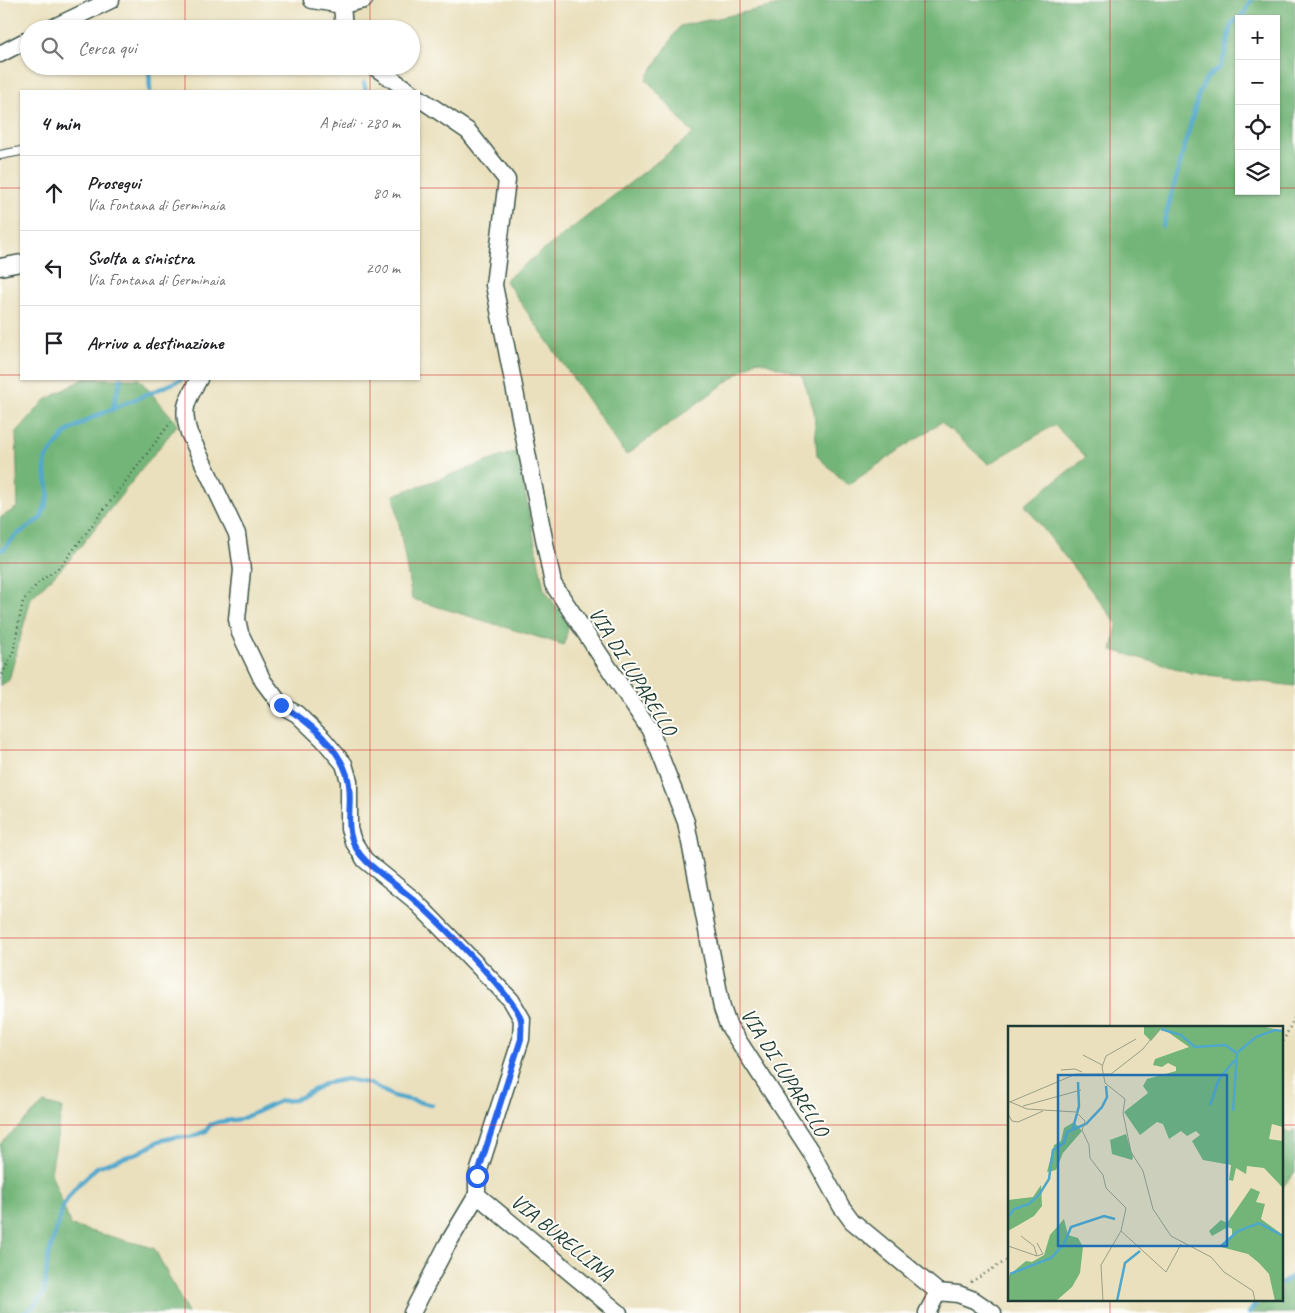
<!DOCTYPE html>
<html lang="it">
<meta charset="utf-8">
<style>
body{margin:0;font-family:Caveat,sans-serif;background:#f2f2f2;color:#202124}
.controls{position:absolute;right:15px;top:15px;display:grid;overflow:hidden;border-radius:0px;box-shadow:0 1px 4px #0004}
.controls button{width:45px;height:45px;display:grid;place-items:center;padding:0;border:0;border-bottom:1px solid #e0e0e0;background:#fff;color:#202124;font:25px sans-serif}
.stop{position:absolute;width:15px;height:15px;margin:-11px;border:4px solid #2563eb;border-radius:50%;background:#fff}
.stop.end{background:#2563eb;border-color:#fff;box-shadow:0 1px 5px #0008}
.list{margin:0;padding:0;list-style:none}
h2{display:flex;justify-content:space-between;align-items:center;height:65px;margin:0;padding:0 20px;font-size:21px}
h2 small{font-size:16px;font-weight:400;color:#757577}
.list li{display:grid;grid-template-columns:32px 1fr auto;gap:15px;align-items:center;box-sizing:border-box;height:75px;padding:0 20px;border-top:1px solid #e0e0e0}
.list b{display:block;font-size:19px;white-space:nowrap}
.list p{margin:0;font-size:16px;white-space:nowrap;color:#757577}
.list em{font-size:16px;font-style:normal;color:#757577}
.icon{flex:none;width:28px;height:28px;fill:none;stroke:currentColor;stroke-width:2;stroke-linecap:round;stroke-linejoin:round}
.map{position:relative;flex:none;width:1295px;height:1313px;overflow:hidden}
.search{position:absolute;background:#fff;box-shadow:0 1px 4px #0004;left:20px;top:20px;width:400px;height:55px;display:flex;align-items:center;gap:12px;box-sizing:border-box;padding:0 18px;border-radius:28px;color:#757577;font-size:19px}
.panel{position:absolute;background:#fff;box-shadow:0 1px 4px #0004;left:20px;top:90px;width:400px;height:290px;border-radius:0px}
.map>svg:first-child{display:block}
.forest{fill:#73b578;stroke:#497956;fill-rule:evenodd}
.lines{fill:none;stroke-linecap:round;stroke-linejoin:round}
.stream{stroke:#4fa7cc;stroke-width:4.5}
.service-casing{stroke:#3d5549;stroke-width:10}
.minor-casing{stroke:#3d5549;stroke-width:19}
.path{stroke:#3d5549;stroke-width:2.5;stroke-dasharray:1 4;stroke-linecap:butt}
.service{stroke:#fff;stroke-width:8}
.minor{stroke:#fff;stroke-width:16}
.route{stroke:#2563eb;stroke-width:6}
.grid{fill:none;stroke:#d62828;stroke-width:1;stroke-opacity:0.55}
.labels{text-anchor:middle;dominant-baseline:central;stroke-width:4;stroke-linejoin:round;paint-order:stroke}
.street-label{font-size:21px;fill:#1f3d34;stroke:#fdfcf7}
.inset-river{fill:none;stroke:#4fa7cc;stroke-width:2.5}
.inset-road{fill:none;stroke:#999f86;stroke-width:1}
.view{fill:#1f6fb2;fill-opacity:0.15;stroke:#1f6fb2;stroke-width:2.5}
.inset-edge{fill:none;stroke:#1f3d34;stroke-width:2.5}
</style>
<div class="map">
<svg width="1295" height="1313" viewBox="0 0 1295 1313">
<rect width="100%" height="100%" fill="#fdfcf7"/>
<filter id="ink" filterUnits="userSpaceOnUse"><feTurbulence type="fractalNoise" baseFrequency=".02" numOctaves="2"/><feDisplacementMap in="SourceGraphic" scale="10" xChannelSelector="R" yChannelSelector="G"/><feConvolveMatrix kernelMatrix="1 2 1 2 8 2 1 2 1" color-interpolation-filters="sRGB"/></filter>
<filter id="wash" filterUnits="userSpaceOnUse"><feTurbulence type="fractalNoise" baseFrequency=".0096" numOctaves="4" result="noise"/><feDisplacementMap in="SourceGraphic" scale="20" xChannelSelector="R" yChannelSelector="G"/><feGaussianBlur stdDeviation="1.12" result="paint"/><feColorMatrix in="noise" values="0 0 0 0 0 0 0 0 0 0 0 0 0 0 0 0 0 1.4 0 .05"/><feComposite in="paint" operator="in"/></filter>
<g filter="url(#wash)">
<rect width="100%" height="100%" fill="#eae0bd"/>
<!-- forest -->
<g class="forest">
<path d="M 803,0 L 1295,0 L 1295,686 L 1192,673 L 1112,650 L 1117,624 L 1025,505 L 1086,457 L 1054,425 L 989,464 L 941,422 L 848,485 L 817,456 L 814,411 L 802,375 L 757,360 L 626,455 L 505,280 L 693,134 L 646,79 L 680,26 ZM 1239,19 L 1276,19 L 1276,191 L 1239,191 Z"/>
<polygon points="83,379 139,379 178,424 67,563 31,598 9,680 0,686 0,518 18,507 16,433 44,401"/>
<polygon points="517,451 544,589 569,624 564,645 412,599 394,495"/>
<polygon points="44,1103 62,1108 51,1173 71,1226 154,1248 188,1313 0,1313 0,1144"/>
<polygon points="1281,1129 1292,1134 1295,1129 1295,1172 1281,1189"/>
<polygon points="1295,1275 1295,1313 1250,1313 1266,1299 1281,1299 1281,1286"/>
</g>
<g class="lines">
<!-- stream -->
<g class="stream">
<polyline points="149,66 150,91"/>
<polyline points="364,83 366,91"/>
<polyline points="1163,226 1199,93 1207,77 1220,67 1225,54 1231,24 1243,15 1251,0"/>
<polyline points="112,410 121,379"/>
<polyline points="0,550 4,549 15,536 41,518 49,495 45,469 46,458 67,432 93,417 183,379"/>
<polyline points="1281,1284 1295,1274"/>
<polyline points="24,1313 33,1307 44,1293 48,1257 64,1204 75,1188 97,1167 140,1152 159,1141 175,1137 191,1137 206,1131 210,1125 218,1122 241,1119 280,1101 295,1100 326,1083 347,1079 371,1084 393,1096 432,1105"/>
<polyline points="1249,1313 1259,1299"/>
</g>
</g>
</g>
<g filter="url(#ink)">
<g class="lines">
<defs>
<polyline id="service" points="0,155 21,151"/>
<g id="minor">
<polyline points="312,0 342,5 364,0"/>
<polyline points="342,5 344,29"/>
<polyline points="50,29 111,0"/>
<polyline points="0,54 29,39"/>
<polyline points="373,66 409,91"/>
<polyline points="419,98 468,131 507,180 494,285 553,584 650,730 686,822 722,1008 728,1025 811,1152 841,1206 852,1221 938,1292 958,1294 974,1300 993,1313"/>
<polyline points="0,267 21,263"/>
<path d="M 199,379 C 187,401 181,407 189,433 L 237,534 L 242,570 L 237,619 L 240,633 L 263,681 L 281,705 L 297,714 L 323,739 L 344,764 L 349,781 L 349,829 L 353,841 L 365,860 L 414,900 L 511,1000 L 522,1019 L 521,1039 L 477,1176 L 477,1195"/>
<polyline points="477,1195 619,1313"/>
<polyline points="412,1313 447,1245 477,1195"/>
<polyline points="927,1313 938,1292"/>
</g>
</defs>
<!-- service casing -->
<use href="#service" class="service-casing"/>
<!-- minor casing -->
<use href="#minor" class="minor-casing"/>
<!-- path -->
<g class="path">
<polyline points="0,679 13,653 23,601 38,583 61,566 171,422"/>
<polyline points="1281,1046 1295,1016"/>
<polyline points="971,1282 1009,1259"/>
</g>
<!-- service -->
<use href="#service" class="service"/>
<!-- minor -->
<use href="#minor" class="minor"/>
</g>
</g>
<g class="lines" filter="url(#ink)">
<!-- route -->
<path class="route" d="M 281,705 C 307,720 341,748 348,779 C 355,810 338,833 366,861 C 381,875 398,886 413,899 C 433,916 518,1000 521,1020 C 522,1026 521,1033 521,1039 L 477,1176"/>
</g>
<!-- grid -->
<path class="grid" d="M 185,0 L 185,29M 370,0 L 370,29M 555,0 L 555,1313M 740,0 L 740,1313M 925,0 L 925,1313M 1110,0 L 1110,1027M 185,66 L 185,91M 370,66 L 370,91M 0,188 L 21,188M 419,188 L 1239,188M 1276,188 L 1295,188M 0,375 L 21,375M 419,375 L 1295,375M 185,379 L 185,1313M 370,379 L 370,1313M 0,563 L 1295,563M 0,750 L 1295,750M 0,938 L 1295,938M 0,1125 L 1009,1125M 1281,1125 L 1295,1125M 1110,1299 L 1110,1313"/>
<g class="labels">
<!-- street labels -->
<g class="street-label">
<text transform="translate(633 671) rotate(58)">VIA DI LUPARELLO</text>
<text transform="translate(785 1072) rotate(58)">VIA DI LUPARELLO</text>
<text transform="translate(562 1237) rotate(39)">VIA BURELLINA</text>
</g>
</g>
<!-- overview -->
<g transform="translate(1008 1026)">
<rect width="275" height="275" fill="#eae0bd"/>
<path d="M 136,0 L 253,0 L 275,5 L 275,101 L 264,98 L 261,113 L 275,115 L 275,171 L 274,161 L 256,142 L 239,140 L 238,148 L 228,142 L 225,155 L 221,154 L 223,139 L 195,134 L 184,115 L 192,109 L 188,105 L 179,110 L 173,105 L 161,113 L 155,98 L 149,96 L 132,109 L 116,86 L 140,67 L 135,60 L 139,53 L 168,45 L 168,41 L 160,37 L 154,41 L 145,39 L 147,33 L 181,21 L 154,2 L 143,15 L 136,8 ZM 66,96 L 74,105 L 55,127 L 48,144 L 39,146 L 46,119 L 53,115 L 56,102 ZM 118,108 L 125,131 L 124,134 L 104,128 L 102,114 ZM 33,159 L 34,180 L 26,190 L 0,205 L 0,174 L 25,171 ZM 243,162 L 252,166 L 248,176 L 257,178 L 253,193 L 275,209 L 275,275 L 267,275 L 261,248 L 251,237 L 240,228 L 213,221 L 224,210 L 224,203 L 220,201 L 204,210 L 201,205 L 213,194 L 219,197 ZM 56,193 L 60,209 L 70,212 L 75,221 L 72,247 L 64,261 L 48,275 L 0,275 L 0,250 L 18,235 L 24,236 L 36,229 L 42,209 Z" fill="#73b578"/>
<path class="inset-river" d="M 153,3 L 173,9 L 187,21 L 217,19 L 229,27M 230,26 L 248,11 L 267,4 L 275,5M 202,79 L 211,53 L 227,34M 225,85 L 229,27M 65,102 L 71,80 L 70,56M 0,191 L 6,183 L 21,178 L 31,169 L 41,153 L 45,124 L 56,117 L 59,106 L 78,98 L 94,81 L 99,71 L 98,60M 213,220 L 230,205 L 251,197 L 275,210M 2,248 L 43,232 L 56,218 L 63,201 L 96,190 L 107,193M 109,275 L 117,237 L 132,225"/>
<path class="inset-road" d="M 128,13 L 98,30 L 94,41 L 97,57 L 117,73 L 115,87 L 123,126 L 135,145 L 145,183 L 163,210 L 203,231 L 216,246 L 245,265 L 247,275M 75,29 L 94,39M 53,44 L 67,43 L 74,46M 0,75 L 19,83 L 68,86 L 77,95 L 74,104 L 81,119 L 82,132 L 95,149 L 98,162 L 118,182 L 113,205 L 93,239 L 95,275M 2,76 L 68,48 L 103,48 L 135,23 L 153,0M 15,80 L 73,64M 0,88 L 4,95 L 10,96 L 35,85M 113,205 L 158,246 L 173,218M 29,217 L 35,228 L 29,230M 0,220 L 29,230 L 26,220 L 13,210"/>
<path class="view" d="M 50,49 L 219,49 L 219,220 L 50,220 Z"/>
<rect width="275" height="275" class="inset-edge"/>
</g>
</svg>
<div class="controls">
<button>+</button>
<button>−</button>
<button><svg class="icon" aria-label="locate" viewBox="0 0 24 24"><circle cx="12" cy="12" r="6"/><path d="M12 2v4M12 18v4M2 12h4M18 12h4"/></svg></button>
<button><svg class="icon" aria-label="layers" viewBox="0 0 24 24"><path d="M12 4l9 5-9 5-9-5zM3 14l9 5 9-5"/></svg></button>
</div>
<div class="stop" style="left:477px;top:1176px"></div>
<div class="stop end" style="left:281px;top:705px"></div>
<div class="search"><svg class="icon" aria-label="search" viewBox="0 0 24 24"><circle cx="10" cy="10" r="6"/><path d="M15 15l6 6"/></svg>Cerca qui</div>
<section class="panel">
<h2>4 min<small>A piedi · 280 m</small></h2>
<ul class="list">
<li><svg class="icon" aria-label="ahead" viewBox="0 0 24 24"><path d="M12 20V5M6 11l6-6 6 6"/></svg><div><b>Prosegui</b><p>Via Fontana di Germinaia</p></div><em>80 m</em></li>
<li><svg class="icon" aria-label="left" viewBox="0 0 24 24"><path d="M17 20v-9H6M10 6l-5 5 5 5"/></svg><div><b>Svolta a sinistra</b><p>Via Fontana di Germinaia</p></div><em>200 m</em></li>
<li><svg class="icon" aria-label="arrive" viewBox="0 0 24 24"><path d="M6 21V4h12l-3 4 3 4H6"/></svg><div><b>Arrivo a destinazione</b></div></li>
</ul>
</section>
</div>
